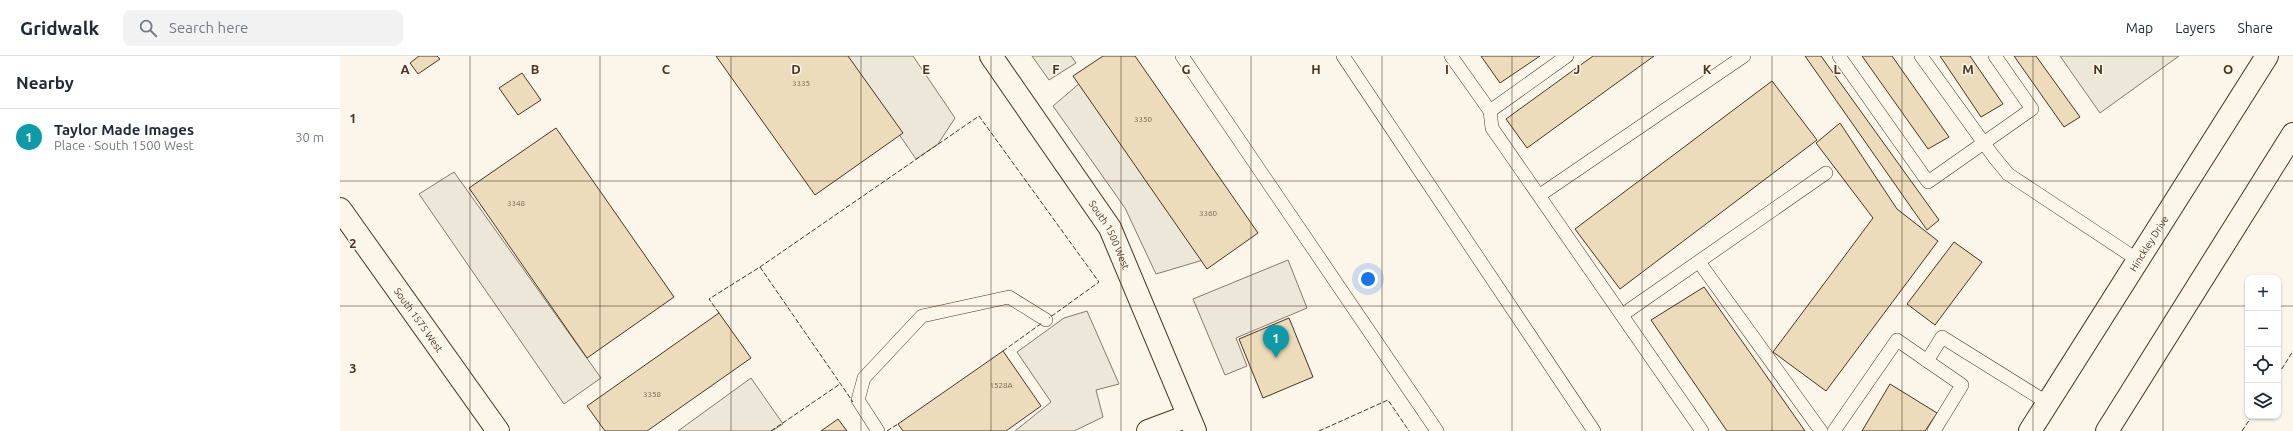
<!DOCTYPE html>
<meta charset="utf-8">
<style>
body{margin:0;font-family:Ubuntu,sans-serif;background:#f2f2f3;color:#1f2937}
.controls{position:absolute;right:12px;bottom:12px;display:grid;overflow:hidden;border-radius:8px;box-shadow:0 1px 3px #0004}
.controls button{width:36px;height:36px;display:grid;place-items:center;padding:0;border:0;border-bottom:1px solid #e0e1e3;background:#fff;color:#1f2937;font:20px sans-serif}
.you{position:absolute;left:1028px;top:223px;width:14px;height:14px;margin:-10px;border:3px solid #fff;border-radius:50%;background:#1a73e8;box-shadow:0 0 0 6px #1a73e833}
.badge{display:grid;place-items:center;width:26px;height:26px;border-radius:50%;background:#0f766e;color:#fff;font-size:13px;font-weight:700}
.pin{position:absolute;translate:-50% -33px;filter:drop-shadow(0 1px 2px #0008)}
.pin::after{content:'';position:absolute;top:21px;width:14px;height:12px;background:inherit;clip-path:polygon(0 0,100% 0,50% 100%)}
.list{margin:0;padding:0;list-style:none}
h2{display:flex;justify-content:space-between;align-items:center;height:52px;margin:0;padding:0 16px;font-size:17px}
h2 small{font-size:13px;font-weight:400;color:#747a83}
.list li{display:grid;grid-template-columns:26px 1fr auto;gap:12px;align-items:center;box-sizing:border-box;height:56px;padding:0 16px;border-top:1px solid #e0e1e3}
.list b{display:block;font-size:15px;white-space:nowrap}
.list p{margin:0;font-size:13px;white-space:nowrap;color:#747a83}
.list em{font-size:13px;font-style:normal;color:#747a83}
.icon{flex:none;width:22px;height:22px;fill:none;stroke:currentColor;stroke-width:2;stroke-linecap:round;stroke-linejoin:round}
.map{position:relative;flex:none;width:1953px;height:375px;overflow:hidden}
header{display:flex;align-items:center;gap:24px;box-sizing:border-box;height:56px;padding:0 20px;background:#fff;border-bottom:1px solid #e0e1e3}
header strong{font-size:19px}
nav{display:flex;gap:22px;margin-inline-start:auto;font-size:14px}
.search{width:280px;height:36px;background:#f2f2f3;display:flex;align-items:center;gap:10px;box-sizing:border-box;padding:0 14px;border-radius:8px;color:#747a83;font-size:15px}
main{display:flex}
aside{flex:1;background:#fff}
.map>svg:first-child{display:block}
.parking{fill:#ede7d9;stroke:#887966}
.building{fill:#ecdcbc;stroke:#4a3520}
.lines{fill:none;stroke-linecap:round;stroke-linejoin:round}
.lane-casing{stroke:#4a3520;stroke-width:14}
.street-casing{stroke:#4a3520;stroke-width:24}
.primary-casing{stroke:#4a3520;stroke-width:24}
.lane{stroke:#fbf6e9;stroke-width:13}
.street{stroke:#fbf6e9;stroke-width:22}
.primary{stroke:#fbf6e9;stroke-width:22}
.fence{stroke:#4a3520;stroke-width:1;stroke-dasharray:5 2;stroke-linecap:butt}
.grid{fill:none;stroke:#4a3520;stroke-width:1;stroke-opacity:0.55}
.labels{text-anchor:middle;dominant-baseline:central;stroke-width:3;stroke-linejoin:round;paint-order:stroke}
.number-label{font-size:8px;fill:#725f47}
.street-label{font-size:10px;fill:#4a3520;stroke:#fbf6e9}
.grid-label{font-size:13px;text-anchor:middle;font-weight:bold;fill:#4a3520;stroke:#fbf6e9;stroke-width:3;stroke-linejoin:round;paint-order:stroke}
</style>
<header>
<strong>Gridwalk</strong>
<div class="search"><svg class="icon" aria-label="search" viewBox="0 0 24 24"><circle cx="10" cy="10" r="6"/><path d="M15 15l6 6"/></svg>Search here</div>
<nav><a>Map</a><a>Layers</a><a>Share</a></nav>
</header>
<main>
<aside>
<h2>Nearby<small></small></h2>
<ul class="list">
<li><span class="badge" style="background:#0f9aa8">1</span><div><b>Taylor Made Images</b><p>Place · South 1500 West</p></div><em>30 m</em></li>
</ul>
</aside>
<div class="map">
<svg width="1953" height="375" viewBox="0 0 1953 375">
<rect width="100%" height="100%" fill="#fbf6e9"/>
<!-- parking -->
<g class="parking">
<polygon points="505,0 573,0 615,62 598,88 576,103"/>
<polygon points="692,0 731,0 736,7 709,24"/>
<polygon points="1720,0 1839,0 1760,57"/>
<polygon points="740,27 863,204 816,218 785,152 713,50"/>
<polygon points="114,116 261,322 224,348 79,138"/>
<polygon points="948,204 967,252 896,282 907,310 885,319 853,243"/>
<polygon points="747,255 779,328 756,334 763,361 734,375 675,375 711,346 677,296 724,262"/>
<polygon points="411,322 443,368 432,375 338,375"/>
</g>
<!-- building -->
<g class="building">
<polygon points="79,0 97,0 100,3 78,18 70,7"/>
<polygon points="376,0 508,0 563,77 475,139"/>
<polygon points="763,0 795,0 918,177 867,213 733,20"/>
<polygon points="1141,0 1200,0 1160,27"/>
<polygon points="1253,0 1314,0 1187,92 1166,63"/>
<polygon points="1465,0 1481,0 1599,164 1587,174"/>
<polygon points="1522,0 1552,0 1609,81 1588,93"/>
<polygon points="1600,0 1630,0 1663,48 1641,61"/>
<polygon points="1674,0 1696,0 1740,61 1724,71"/>
<polygon points="182,17 201,44 178,59 159,32"/>
<polygon points="1432,25 1477,84 1280,233 1235,173"/>
<polygon points="1500,67 1557,153 1598,185 1486,335 1433,296 1533,162 1476,87"/>
<polygon points="216,72 334,241 247,302 129,132"/>
<polygon points="1614,186 1642,206 1595,269 1567,248"/>
<polygon points="1364,231 1465,375 1387,375 1311,264"/>
<polygon points="379,257 411,302 307,375 265,375 247,350"/>
<polygon points="949,262 973,321 923,342 899,283"/>
<polygon points="663,295 701,350 666,375 563,375 558,368"/>
<polygon points="1550,328 1597,357 1585,375 1522,375"/>
<polygon points="498,363 507,375 481,375"/>
</g>
<g class="lines">
<defs>
<g id="lane">
<polyline points="842,0 1097,375"/>
<polyline points="1003,0 1254,375"/>
<polyline points="1111,0 1150,55 1152,72 1362,375"/>
<polyline points="1499,0 1588,126 1692,53 1655,0"/>
<polyline points="1581,0 1654,101 1668,118 1798,204"/>
<polyline points="1150,55 1227,0"/>
<polyline points="1200,139 1404,0"/>
<polyline points="1359,206 1481,375"/>
<polyline points="1282,259 1486,117"/>
<polyline points="1587,305 1602,281 1708,347"/>
<polyline points="538,375 518,344 524,322 582,260 669,241 706,264"/>
<polyline points="1494,375 1557,284 1622,329 1594,375"/>
</g>
<g id="street">
<path id="s1" d="M 651,0 L 770,172 L 855,375"/>
<path id="s2" d="M 0,153 L 158,375"/>
<polyline points="808,375 848,360"/>
</g>
<g id="primary">
<path id="s3" d="M 1690,375 L 1927,0"/>
<polyline points="1767,375 1953,78"/>
</g>
</defs>
<!-- lane casing -->
<use href="#lane" class="lane-casing"/>
<!-- street casing -->
<use href="#street" class="street-casing"/>
<!-- primary casing -->
<use href="#primary" class="primary-casing"/>
<!-- lane -->
<use href="#lane" class="lane"/>
<!-- street -->
<use href="#street" class="street"/>
<!-- primary -->
<use href="#primary" class="primary"/>
<!-- fence -->
<g class="fence">
<polyline points="420,211 513,346"/>
<polyline points="379,257 369,243 420,211 639,60 759,226 709,262"/>
<polyline points="663,295 702,267"/>
<polyline points="1938,319 1953,295"/>
<polyline points="431,375 500,328"/>
<polyline points="547,375 558,368"/>
<polyline points="979,375 1048,344 1069,375"/>
<polyline points="1902,375 1912,360"/>
</g>
</g>
<!-- grid -->
<path class="grid" d="M 130,0 L 130,375M 260,0 L 260,375M 391,0 L 391,375M 521,0 L 521,375M 651,0 L 651,375M 781,0 L 781,375M 911,0 L 911,375M 1042,0 L 1042,375M 1172,0 L 1172,375M 1302,0 L 1302,375M 1432,0 L 1432,375M 1562,0 L 1562,375M 1693,0 L 1693,375M 1823,0 L 1823,375M 0,125 L 1953,125M 0,250 L 1908,250M 1938,250 L 1953,250"/>
<g class="labels">
<!-- number labels -->
<g class="number-label">
<text x="461" y="27">3335</text>
<text x="803" y="63">3350</text>
<text x="176" y="147">3348</text>
<text x="868" y="157">3360</text>
<text x="661" y="329">1528A</text>
<text x="312" y="338">3358</text>
</g>
<!-- street labels -->
<g class="street-label">
<text stroke="none"><textPath href="#s1" startOffset="215">South 1500 West</textPath></text>
<text stroke="none"><textPath href="#s3" startOffset="222">Hinckley Drive</textPath></text>
<text stroke="none"><textPath href="#s2" startOffset="136">South 1575 West</textPath></text>
</g>
</g>
<g class="grid-label">
<text x="65" y="18">A</text>
<text x="195" y="18">B</text>
<text x="326" y="18">C</text>
<text x="456" y="18">D</text>
<text x="586" y="18">E</text>
<text x="716" y="18">F</text>
<text x="846" y="18">G</text>
<text x="976" y="18">H</text>
<text x="1107" y="18">I</text>
<text x="1237" y="18">J</text>
<text x="1367" y="18">K</text>
<text x="1497" y="18">L</text>
<text x="1628" y="18">M</text>
<text x="1758" y="18">N</text>
<text x="1888" y="18">O</text>
<text x="13" y="67">1</text>
<text x="13" y="192">2</text>
<text x="13" y="317">3</text>
</g>
</svg>
<div class="controls">
<button>+</button>
<button>−</button>
<button><svg class="icon" aria-label="locate" viewBox="0 0 24 24"><circle cx="12" cy="12" r="6"/><path d="M12 2v4M12 18v4M2 12h4M18 12h4"/></svg></button>
<button><svg class="icon" aria-label="layers" viewBox="0 0 24 24"><path d="M12 4l9 5-9 5-9-5zM3 14l9 5 9-5"/></svg></button>
</div>
<div class="you"></div>
<div class="pin badge" style="left:936px;top:302px;background:#0f9aa8">1</div>
</div>
</main>
